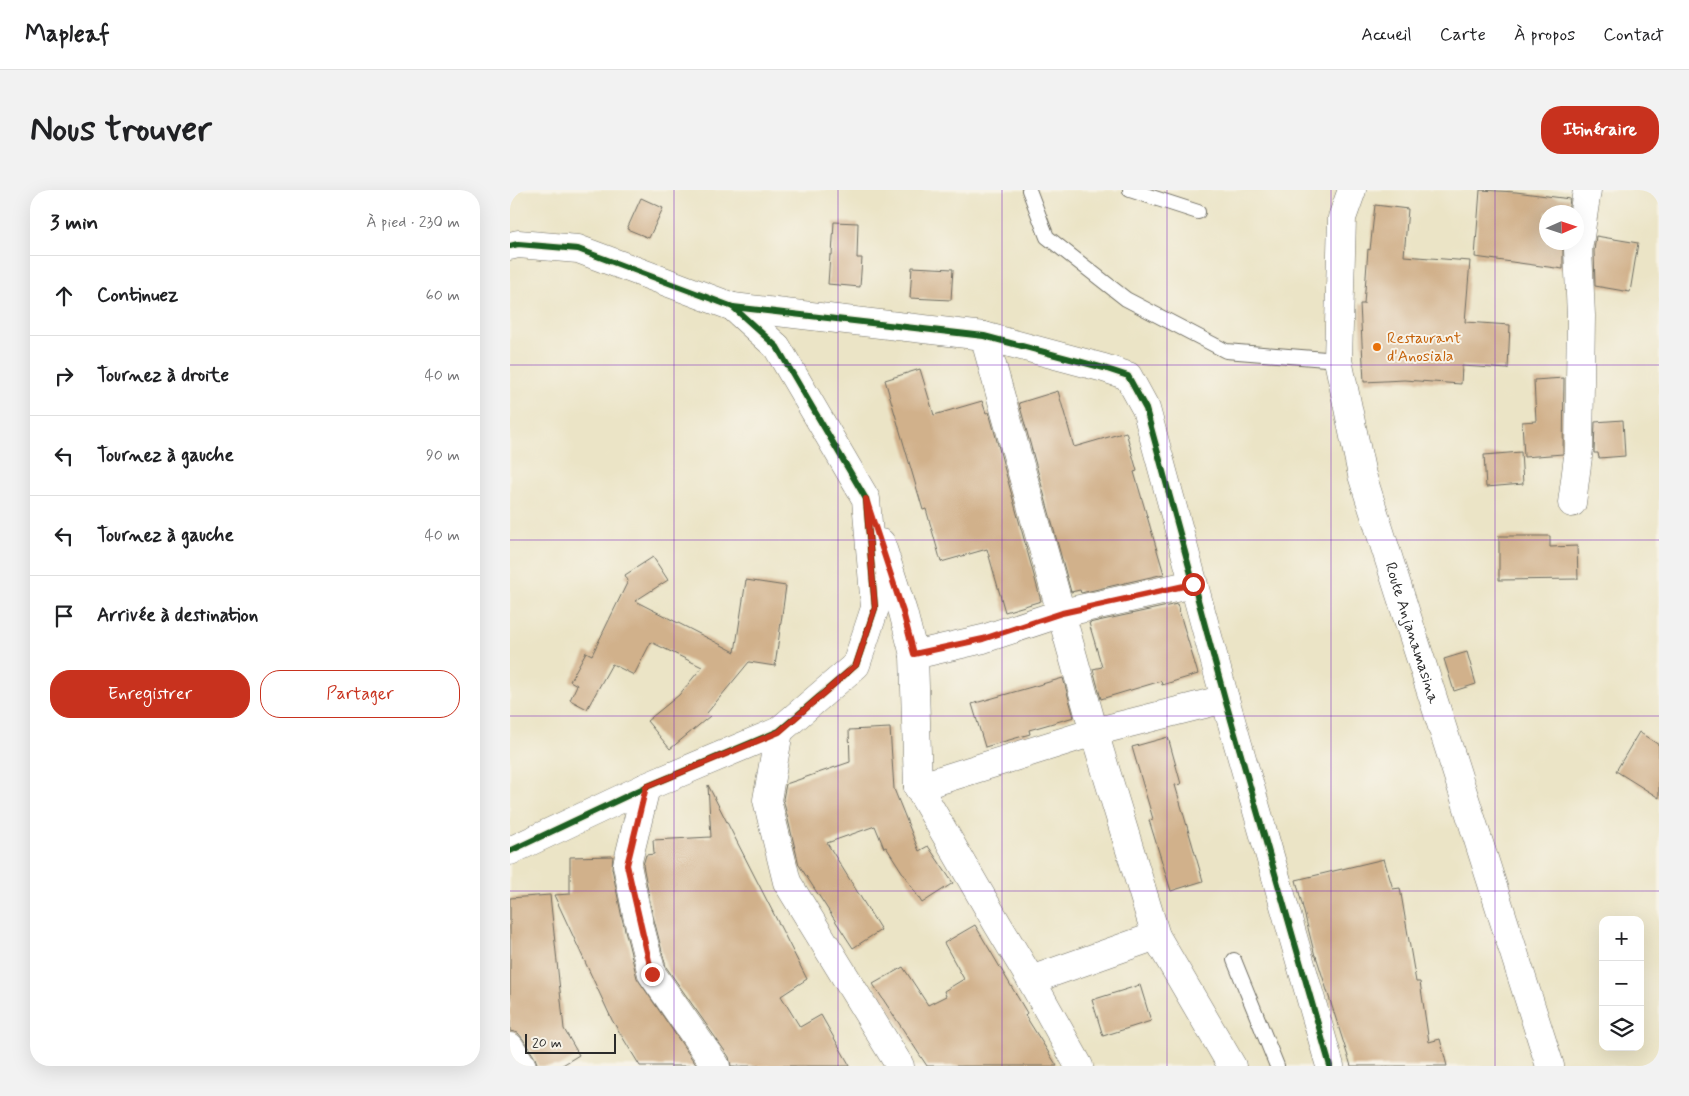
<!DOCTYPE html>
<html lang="fr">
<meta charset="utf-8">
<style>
body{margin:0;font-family:Mynerve,sans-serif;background:#f2f2f2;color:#202124}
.controls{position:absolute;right:15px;bottom:15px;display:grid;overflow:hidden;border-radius:10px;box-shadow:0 5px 20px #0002}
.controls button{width:45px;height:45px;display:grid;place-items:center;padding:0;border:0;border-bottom:1px solid #e0e0e0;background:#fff;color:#202124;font:25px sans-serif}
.compass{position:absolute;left:1029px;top:15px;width:45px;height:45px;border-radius:50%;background:#fff;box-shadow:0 5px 20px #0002;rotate:87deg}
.scale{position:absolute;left:15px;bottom:12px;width:91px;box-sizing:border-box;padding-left:5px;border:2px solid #2b2b2b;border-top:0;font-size:14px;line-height:18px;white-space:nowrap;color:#2b2b2b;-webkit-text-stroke:4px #f7f3e8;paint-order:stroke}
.stop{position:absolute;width:15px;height:15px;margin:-11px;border:4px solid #c8321e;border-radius:50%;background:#fff}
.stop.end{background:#c8321e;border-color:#fff;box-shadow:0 1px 5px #0008}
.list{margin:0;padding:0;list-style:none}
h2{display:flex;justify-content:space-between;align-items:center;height:65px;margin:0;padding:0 20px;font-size:21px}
h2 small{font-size:16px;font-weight:400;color:#757577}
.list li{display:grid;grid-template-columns:32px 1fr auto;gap:15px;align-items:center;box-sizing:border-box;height:80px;padding:0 20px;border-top:1px solid #e0e0e0}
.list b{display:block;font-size:19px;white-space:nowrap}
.list em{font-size:16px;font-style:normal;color:#757577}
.actions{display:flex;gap:10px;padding:15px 20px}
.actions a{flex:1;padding:11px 0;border:1px solid #c8321e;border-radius:20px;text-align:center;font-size:18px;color:#c8321e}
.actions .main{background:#c8321e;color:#fff}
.icon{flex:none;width:28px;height:28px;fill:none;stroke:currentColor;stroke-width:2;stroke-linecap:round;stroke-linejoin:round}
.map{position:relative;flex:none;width:1149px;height:876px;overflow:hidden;border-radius:20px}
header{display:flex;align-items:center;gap:30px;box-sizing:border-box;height:70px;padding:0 25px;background:#fff;border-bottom:1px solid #e0e0e0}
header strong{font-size:24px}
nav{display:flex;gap:28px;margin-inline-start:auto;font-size:18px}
.intro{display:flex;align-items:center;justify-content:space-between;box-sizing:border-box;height:120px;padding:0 30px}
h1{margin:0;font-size:35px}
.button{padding:12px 22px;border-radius:20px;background:#c8321e;color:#fff;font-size:18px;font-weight:700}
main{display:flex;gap:30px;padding:0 30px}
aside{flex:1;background:#fff;border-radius:20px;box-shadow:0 5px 20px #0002}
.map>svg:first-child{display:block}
.building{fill:#d1b18b}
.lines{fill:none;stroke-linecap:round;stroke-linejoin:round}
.lane-casing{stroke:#6e6c61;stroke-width:16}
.street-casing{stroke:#6e6c61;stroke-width:29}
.lane{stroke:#fff;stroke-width:14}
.street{stroke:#fff;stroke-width:28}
.cycleway-casing{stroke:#f7f3e8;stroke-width:9}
.cycleway{stroke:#1b5e20;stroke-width:6}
.route{stroke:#c8321e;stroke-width:6}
.grid{fill:none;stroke:#7b2cbf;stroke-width:1;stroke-opacity:0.55}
.food-dot{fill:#e8710a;stroke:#f7f3e8;stroke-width:2}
.labels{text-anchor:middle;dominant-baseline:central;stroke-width:4;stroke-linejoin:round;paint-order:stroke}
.food-label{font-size:16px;fill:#c56008;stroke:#f7f3e8;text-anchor:start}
.street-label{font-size:16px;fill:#2b2b2b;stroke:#f7f3e8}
</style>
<header>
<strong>Mapleaf</strong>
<nav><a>Accueil</a><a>Carte</a><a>À propos</a><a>Contact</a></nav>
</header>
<div class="intro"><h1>Nous trouver</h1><a class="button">Itinéraire</a></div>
<main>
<aside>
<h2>3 min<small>À pied · 230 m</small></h2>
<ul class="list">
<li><svg class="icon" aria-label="ahead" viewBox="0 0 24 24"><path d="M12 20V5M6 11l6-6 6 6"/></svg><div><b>Continuez</b></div><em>60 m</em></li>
<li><svg class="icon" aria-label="right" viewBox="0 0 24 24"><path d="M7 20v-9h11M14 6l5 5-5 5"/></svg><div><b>Tournez à droite</b></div><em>40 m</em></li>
<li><svg class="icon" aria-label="left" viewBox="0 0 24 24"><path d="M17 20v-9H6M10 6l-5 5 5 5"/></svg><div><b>Tournez à gauche</b></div><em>90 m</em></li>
<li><svg class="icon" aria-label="left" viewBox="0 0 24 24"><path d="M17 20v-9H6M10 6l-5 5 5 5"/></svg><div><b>Tournez à gauche</b></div><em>40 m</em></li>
<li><svg class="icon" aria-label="arrive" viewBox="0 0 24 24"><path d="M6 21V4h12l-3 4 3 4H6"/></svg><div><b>Arrivée à destination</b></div></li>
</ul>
<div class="actions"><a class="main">Enregistrer</a><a>Partager</a></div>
</aside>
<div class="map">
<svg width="1149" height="876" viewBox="0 0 1149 876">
<rect width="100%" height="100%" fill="#f7f3e8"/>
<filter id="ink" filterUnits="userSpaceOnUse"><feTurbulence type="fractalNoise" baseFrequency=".02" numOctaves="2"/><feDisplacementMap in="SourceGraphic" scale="10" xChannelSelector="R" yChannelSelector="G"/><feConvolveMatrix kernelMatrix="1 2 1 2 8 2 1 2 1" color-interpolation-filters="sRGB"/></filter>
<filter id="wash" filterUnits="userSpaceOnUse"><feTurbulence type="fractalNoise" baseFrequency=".0096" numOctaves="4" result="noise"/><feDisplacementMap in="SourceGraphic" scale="20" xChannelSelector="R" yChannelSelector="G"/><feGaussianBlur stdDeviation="1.12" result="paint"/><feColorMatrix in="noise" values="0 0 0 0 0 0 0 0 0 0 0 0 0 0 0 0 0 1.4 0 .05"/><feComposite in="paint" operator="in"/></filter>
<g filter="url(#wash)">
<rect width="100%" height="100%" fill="#ebe4c6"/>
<g id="blocks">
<!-- building -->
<g class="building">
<polygon points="970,0 1006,2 1060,9 1058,22 1036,22 1036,52 1053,52 1053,79 965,67"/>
<polygon points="131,8 153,18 139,48 117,39"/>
<polygon points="865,15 898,19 894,66 960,71 955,132 1000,135 998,179 952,176 951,194 894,190 854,192 850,114 854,114 858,59 860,60"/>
<polygon points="324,32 348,33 347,68 352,68 350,97 318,94 320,65 322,65"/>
<polygon points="1086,46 1128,53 1120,102 1085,96 1084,61"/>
<polygon points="402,77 443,79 441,110 400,108"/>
<polygon points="410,179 424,225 472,211 476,223 479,222 531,411 495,422 477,359 431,372 416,319 413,320 375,190"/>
<polygon points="1054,188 1053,264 1014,267 1012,232 1026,231 1024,190"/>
<polygon points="548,201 564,257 616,242 627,281 624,282 654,384 571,403 570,400 561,402 509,213"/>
<polygon points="1113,230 1115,266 1089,268 1088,263 1084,263 1085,232"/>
<polygon points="1011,262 1013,294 976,297 974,265"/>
<polygon points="989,346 1040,346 1040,357 1067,356 1068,389 989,390"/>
<polygon points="143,367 158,390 125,411 225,462 236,390 276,396 265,476 239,472 197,523 200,526 160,559 137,531 169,505 192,477 141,452 124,485 102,474 77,519 60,510 67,495 60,491 76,462 82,465 118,391 115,385"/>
<polygon points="667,414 688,484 652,495 651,491 591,509 583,479 592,477 579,433"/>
<polygon points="957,462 966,494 944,501 934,469"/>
<polygon points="553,488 564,527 519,540 520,544 475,557 462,514"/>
<polygon points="380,538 384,599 409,661 418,656 443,693 412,713 376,657 374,658 365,636 317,653 371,740 343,758 289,675 273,609 276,594 340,572 339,540"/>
<polygon points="1129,542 1149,555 1149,608 1106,581"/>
<polygon points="658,547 671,594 665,595 693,691 661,701 639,630 643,629 622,557"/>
<polygon points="198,595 297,789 271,806 290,837 311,825 340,876 221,876 219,867 156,777 142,722 133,675 136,665 144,664 143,650 201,647"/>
<polygon points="103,666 102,678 112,728 127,788 187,876 130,876 102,830 44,705 60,704 60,667"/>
<polygon points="874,669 883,699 890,698 906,792 910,792 919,852 930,849 937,876 841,876 806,766 805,766 786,690"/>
<polygon points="40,705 54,839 69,865 51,876 28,876 25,868 13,849 8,843 0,841 0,708"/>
<polygon points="465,735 517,823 515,825 547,876 417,876 363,794 393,777 418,815 436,806 434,801 454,789 434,753"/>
<polygon points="630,795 641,831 593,846 582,810"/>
</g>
</g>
</g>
<g filter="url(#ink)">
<use href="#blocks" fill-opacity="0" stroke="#6e6c61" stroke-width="1"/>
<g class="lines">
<defs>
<g id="lane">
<polyline points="519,0 537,47 616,109 716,161 828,170"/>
<polyline points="620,0 688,22"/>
<polyline points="724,770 767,876"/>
</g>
<g id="street">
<path id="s1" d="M 842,0 L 832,28 L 828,170 L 852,285 L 1040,876"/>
<polyline points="0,56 8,54 68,59 223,117 267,157 356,309 365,418 346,475 269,541 136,597 0,661"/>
<polyline points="223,117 474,146 594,178 618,186 636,219 715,509 820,876"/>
<polyline points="474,146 584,542 646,746 722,876"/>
<polyline points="1062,313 1069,259 1071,126 1068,60 1077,0"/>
<polyline points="371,353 393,422 404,465 408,597 488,735 521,790 569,876"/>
<polyline points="404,465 473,449 552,423 683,394"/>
<polyline points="269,541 257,610 277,692 390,876"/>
<polyline points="136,597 117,675 127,725 142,784 206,876"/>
<polyline points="408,597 584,542 715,509"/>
<polyline points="521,790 646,746"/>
<polyline points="0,857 12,876"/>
</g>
</defs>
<!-- lane casing -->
<use href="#lane" class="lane-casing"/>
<!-- street casing -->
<use href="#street" class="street-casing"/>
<!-- lane -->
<use href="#lane" class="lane"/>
<!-- street -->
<use href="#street" class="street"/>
<defs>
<g id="cycleway">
<polyline points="0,56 8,54 68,59 223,117 267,157 356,309 365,418 346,475 269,541 136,597 0,661"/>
<polyline points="223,117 474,146 594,178 618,186 636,219 715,509 820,876"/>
</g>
</defs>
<!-- cycleway casing -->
<use href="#cycleway" class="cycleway-casing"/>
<!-- cycleway -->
<use href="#cycleway" class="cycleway"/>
</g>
</g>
<g class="lines" filter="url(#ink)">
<!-- route -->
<polyline class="route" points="142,784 117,675 136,597 269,542 346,475 365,418 356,309 393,422 404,464 473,449 552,423 683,394"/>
</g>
<!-- grid -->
<path class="grid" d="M 164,0 L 164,876M 328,0 L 328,876M 492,0 L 492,876M 657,0 L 657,876M 821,0 L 821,876M 985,0 L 985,876M 0,175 L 1149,175M 0,350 L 1149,350M 0,526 L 1149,526M 0,701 L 1149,701"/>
<!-- markers -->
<circle class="food-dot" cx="867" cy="157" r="5"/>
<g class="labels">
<!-- food labels -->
<g class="food-label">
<text x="877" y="148">Restaurant<tspan x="877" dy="18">d'Anosiala</tspan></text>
</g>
<!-- street labels -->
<g class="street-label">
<text stroke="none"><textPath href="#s1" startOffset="455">Route Anjanamasina</textPath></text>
</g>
</g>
</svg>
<div class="controls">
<button>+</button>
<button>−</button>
<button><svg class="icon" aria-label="layers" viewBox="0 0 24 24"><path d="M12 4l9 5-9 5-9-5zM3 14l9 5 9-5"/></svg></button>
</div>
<svg class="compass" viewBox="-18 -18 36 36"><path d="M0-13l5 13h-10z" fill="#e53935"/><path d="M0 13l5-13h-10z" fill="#757577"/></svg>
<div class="scale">20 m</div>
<div class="stop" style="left:683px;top:394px"></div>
<div class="stop end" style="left:142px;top:784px"></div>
</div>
</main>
